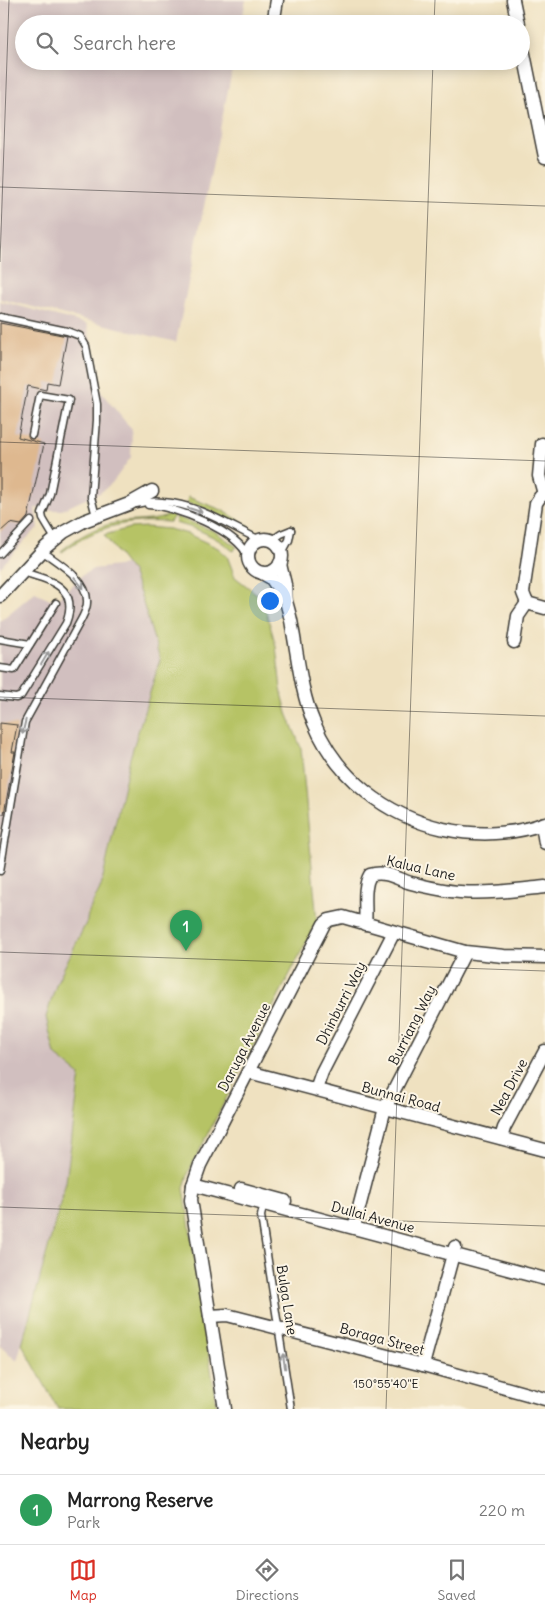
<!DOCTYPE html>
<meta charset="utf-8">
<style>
body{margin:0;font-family:Delius,sans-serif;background:#f6f6f6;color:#222}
.you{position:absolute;left:269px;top:600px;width:18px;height:18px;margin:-12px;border:4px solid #fff;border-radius:50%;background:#1a73e8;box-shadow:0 0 0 8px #1a73e833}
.badge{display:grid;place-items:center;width:32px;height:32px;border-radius:50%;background:#d93025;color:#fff;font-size:16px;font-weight:700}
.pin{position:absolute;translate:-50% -41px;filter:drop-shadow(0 1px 2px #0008)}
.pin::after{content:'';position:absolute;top:26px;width:18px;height:15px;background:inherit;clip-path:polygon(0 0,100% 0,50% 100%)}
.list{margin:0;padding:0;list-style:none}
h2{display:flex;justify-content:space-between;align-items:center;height:65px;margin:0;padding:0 20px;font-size:21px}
h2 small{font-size:16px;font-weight:400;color:#767676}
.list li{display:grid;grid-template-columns:32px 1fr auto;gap:15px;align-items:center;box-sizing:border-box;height:70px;padding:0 20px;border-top:1px solid #e0e0e0}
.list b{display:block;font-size:19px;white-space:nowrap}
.list p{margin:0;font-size:16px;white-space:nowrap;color:#767676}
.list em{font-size:16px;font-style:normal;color:#767676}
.icon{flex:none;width:28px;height:28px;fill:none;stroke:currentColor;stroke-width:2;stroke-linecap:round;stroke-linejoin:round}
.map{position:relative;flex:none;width:545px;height:1409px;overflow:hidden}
.search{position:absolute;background:#fff;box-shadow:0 2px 12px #0003;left:15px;right:15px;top:15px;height:55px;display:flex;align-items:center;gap:12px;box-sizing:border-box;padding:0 18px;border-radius:28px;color:#767676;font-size:19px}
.sheet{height:135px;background:#fff}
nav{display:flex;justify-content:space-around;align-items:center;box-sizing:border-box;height:70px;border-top:1px solid #e0e0e0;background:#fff;font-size:14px;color:#767676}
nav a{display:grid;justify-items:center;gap:2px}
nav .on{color:#d93025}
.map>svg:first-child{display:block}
.industrial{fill:#d1bfbf}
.green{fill:#b6c365;stroke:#697040}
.building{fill:#deb88f}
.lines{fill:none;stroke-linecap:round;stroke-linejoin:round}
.service-casing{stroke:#3c3a35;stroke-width:9}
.minor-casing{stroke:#3c3a35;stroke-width:15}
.service{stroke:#fff;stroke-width:6}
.minor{stroke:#fff;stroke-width:12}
.oneway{stroke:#999}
.ticks{fill:none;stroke:#1c1c1c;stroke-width:1;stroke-opacity:0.45}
.labels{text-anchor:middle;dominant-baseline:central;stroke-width:4;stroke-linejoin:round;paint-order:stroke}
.street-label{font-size:14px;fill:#1c1c1c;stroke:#fcf5e5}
.ticks-label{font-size:12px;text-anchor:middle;fill:#1c1c1c;stroke:#fcf5e5;stroke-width:4;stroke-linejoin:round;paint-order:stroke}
</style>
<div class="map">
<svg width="545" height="1409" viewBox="0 0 545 1409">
<rect width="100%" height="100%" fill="#fcf5e5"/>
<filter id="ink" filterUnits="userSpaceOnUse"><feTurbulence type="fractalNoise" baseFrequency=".02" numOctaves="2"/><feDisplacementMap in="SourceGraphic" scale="10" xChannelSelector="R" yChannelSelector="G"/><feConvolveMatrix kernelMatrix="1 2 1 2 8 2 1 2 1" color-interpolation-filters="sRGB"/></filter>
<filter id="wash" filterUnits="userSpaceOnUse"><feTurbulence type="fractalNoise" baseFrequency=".0096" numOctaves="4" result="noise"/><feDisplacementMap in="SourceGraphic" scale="20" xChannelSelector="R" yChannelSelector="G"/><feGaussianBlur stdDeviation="1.12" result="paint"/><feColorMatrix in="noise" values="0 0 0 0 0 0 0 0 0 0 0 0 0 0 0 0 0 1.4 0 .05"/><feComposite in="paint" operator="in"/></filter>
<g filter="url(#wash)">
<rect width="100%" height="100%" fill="#efe1c0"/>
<!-- industrial -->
<g class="industrial">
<polygon points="0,0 246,0 241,24 24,24 24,61 234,61 176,342 0,299"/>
<polygon points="0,301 87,324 101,392 132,430 131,457 113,482 100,493 83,500 62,510 49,510 35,508 38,528 25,540 0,568"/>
<polygon points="126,565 132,572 141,596 160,660 130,758 101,886 92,906 87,913 87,920 55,1055 80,1075 66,1182 17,1361 0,1345 0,621 35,592 50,599 52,598 56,600 84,574 93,569"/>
</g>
<!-- green -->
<g class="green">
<polygon points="188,497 222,510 249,526 249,531 211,511 187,503"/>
<path d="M 169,515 L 174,516 L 170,522 C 125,520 99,525 62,552 L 61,551 C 77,538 96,526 116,523 C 131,520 158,522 169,515 Z"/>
<path d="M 177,517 L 214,531 L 237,547 L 233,551 C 216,536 196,528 175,523 Z"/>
<path d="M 146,527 L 169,529 L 188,534 L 218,548 L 227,556 L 235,577 L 257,594 L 265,608 L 276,646 L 281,689 L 287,713 L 301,748 L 317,921 L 189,1171 L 184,1188 L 217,1409 L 58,1409 L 22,1344 L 66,1182 L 80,1075 L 55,1055 L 46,1017 L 57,982 L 87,921 C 87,911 97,896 101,886 L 130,758 L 160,660 L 141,596 L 132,572 L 104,535 L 130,528 Z"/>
</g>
<g id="blocks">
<!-- building -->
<g class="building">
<polygon points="0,323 67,336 58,384 47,382 46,390 28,386 18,437 44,444 28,517 21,525 10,523 0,532"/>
<polygon points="0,723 17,725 12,752 15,752 4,814 0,814"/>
</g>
</g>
</g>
<g filter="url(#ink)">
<use href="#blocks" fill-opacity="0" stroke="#3c3a35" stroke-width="1"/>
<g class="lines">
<defs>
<g id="service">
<polyline points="0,317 67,331 80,336 86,346 97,404 97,420 91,497 96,516"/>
<polyline points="32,435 40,395 69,400 50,494 42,514 43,519 55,539"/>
<path d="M 136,504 C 145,502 154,501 163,502 C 197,504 230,526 260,540"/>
<path d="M 148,505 C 175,506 238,531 248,557"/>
<polyline points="271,541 281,534 291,530"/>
<polyline points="282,553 289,540 291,530"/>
<polyline points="0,554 31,521"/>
<polyline points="0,639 30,644"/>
<polyline points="0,668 14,670 56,603"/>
<path d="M 0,696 L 16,698 L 21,696 L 66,623 C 80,587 50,580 22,572"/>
<path d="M 0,871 L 25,722 L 82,618 C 84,614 87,608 87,603 C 89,580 58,563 42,551"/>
<polyline points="264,1203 261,1216 291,1409"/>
</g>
<g id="minor">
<polyline points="513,0 518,24"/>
<polyline points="273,24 277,0"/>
<polyline points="521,39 545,157"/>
<polyline points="542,444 539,476 544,494"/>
<polyline points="545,493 540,497 536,503 523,593 527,603 545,608"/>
<circle cx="265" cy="556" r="17"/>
<path d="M 280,563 C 281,571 284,578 285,585 C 286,590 285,596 286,601 C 288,609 291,618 292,626 C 298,658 301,693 314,723 C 337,778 386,816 444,829 C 476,836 514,835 545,823"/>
<polyline points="262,573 271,578 285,598"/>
<polyline points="0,596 46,547 64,532 84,521 129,504 152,491"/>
<polyline points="514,642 518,616 527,603"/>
<polyline points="542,824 545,843"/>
<path d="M 365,924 C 367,908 362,889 370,875 C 386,870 397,879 411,883 C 427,887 444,891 460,892 C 489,894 517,890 545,887"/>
<polyline points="249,1072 545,1150"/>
<polyline points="316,1089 322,1072 394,932"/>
<polyline points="501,1138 504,1128 545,1051"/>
<polyline points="193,1185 545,1279"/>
<polyline points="241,1189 285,1201"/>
<polyline points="354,1227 385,1108 465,952"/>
<polyline points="210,1316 227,1315 423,1365 545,1399"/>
<polyline points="423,1365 455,1247"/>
<polyline points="225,1409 191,1200 193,1185 200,1165 324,924 329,920 343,917 465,952 504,956 545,957"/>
</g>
</defs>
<!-- service casing -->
<use href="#service" class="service-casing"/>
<!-- minor casing -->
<use href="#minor" class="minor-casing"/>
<!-- service -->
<use href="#service" class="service"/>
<!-- minor -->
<use href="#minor" class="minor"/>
</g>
<!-- one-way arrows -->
<defs><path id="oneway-shaft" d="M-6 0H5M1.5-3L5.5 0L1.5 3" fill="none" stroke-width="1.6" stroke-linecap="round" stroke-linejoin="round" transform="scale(1.25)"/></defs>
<g class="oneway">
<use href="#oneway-shaft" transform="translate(195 510) rotate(18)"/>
<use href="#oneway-shaft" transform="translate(79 583) rotate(51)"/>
<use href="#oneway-shaft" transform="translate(45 658) rotate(-59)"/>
<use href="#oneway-shaft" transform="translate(24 727) rotate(103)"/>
<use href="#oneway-shaft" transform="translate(284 1361) rotate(-99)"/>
</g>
</g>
<!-- ticks -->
<path class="ticks" d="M 434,24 L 435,0M 0,187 L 545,206M 0,262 L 9,0M 0,442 L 545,461M 0,697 L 545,716M 0,952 L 545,971M 0,1207 L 545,1226M 386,1409 L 433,61"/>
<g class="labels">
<!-- street labels -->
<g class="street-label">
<text transform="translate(421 868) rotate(13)">Kalua Lane</text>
<text transform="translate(341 1003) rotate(-63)">Dhinburri Way</text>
<text transform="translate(412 1025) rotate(-63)">Burriang Way</text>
<text transform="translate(244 1047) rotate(-63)">Daruga Avenue</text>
<text transform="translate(509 1087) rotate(-62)">Nea Drive</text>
<text transform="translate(401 1097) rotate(15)">Bunnai Road</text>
<text transform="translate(373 1217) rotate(15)">Dullai Avenue</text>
<text transform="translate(287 1300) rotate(81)">Bulga Lane</text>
<text transform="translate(382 1339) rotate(15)">Boraga Street</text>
</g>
</g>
<g class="ticks-label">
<text x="386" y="1388">150°55'40"E</text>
</g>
</svg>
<div class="you"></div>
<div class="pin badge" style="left:186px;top:951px;background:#2e9e5b">1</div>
<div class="search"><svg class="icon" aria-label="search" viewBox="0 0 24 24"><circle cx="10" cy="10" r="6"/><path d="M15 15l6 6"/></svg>Search here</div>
</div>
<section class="sheet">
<h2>Nearby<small></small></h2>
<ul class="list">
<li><span class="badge" style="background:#2e9e5b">1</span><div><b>Marrong Reserve</b><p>Park</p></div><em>220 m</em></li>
</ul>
</section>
<nav>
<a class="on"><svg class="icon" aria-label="map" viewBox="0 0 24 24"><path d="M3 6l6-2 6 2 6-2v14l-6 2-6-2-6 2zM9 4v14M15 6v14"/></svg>Map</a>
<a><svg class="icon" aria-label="directions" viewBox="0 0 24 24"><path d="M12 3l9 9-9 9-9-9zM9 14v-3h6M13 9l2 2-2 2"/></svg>Directions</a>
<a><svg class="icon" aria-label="saved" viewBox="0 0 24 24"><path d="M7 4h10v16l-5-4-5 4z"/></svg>Saved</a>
</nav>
